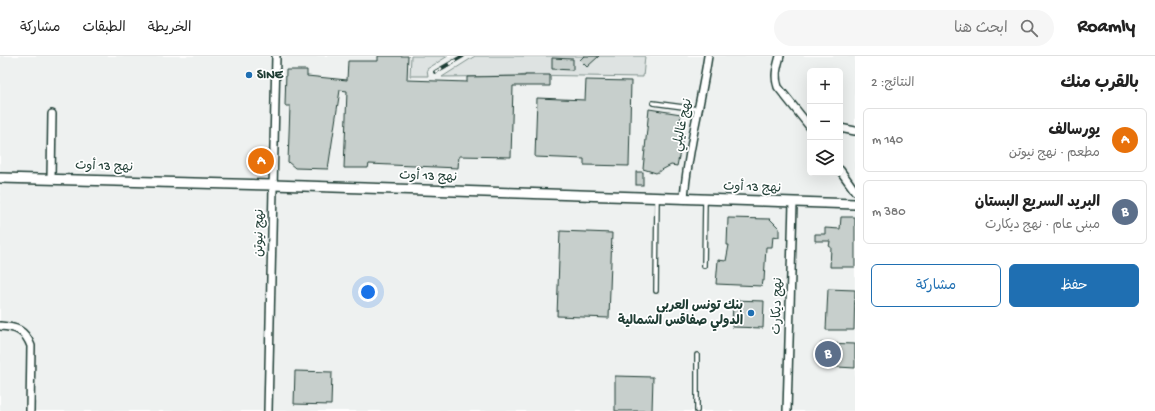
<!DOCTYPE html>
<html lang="ar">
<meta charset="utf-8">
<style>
body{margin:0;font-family:"Gochi Hand","Playpen Sans Arabic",sans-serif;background:#f6f6f6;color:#222;direction:rtl}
.controls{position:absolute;right:12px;top:12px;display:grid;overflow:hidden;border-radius:6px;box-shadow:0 4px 16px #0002}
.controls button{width:36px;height:36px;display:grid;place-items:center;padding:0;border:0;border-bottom:1px solid #e0e0e0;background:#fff;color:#222;font:20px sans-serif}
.you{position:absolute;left:368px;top:236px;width:14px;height:14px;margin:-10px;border:3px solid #fff;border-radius:50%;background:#1a73e8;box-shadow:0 0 0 6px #1a73e833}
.badge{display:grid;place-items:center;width:26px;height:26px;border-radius:50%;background:#1f6fb2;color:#fff;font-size:13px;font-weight:700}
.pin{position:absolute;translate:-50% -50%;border:2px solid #fff;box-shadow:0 1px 4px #0006}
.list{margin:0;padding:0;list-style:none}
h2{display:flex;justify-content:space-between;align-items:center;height:52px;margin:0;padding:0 16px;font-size:17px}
h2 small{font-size:13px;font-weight:400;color:#767676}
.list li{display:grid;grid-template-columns:26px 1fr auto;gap:12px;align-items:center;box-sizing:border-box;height:64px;margin:0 8px 8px;padding:0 8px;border:1px solid #e0e0e0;border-radius:6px}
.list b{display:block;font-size:15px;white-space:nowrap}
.list p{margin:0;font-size:13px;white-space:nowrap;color:#767676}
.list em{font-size:13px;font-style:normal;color:#767676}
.actions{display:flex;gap:8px;padding:12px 16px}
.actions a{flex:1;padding:9px 0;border:1px solid #1f6fb2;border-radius:6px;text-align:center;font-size:14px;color:#1f6fb2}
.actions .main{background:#1f6fb2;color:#fff}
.icon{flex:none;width:22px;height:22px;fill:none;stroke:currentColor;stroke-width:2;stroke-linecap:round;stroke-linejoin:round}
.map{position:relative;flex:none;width:855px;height:355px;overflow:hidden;direction:ltr}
header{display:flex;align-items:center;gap:24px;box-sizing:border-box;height:56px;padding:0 20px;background:#fff;border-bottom:1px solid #e0e0e0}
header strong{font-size:19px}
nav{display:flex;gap:22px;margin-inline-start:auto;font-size:14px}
.search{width:280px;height:36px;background:#f6f6f6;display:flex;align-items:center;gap:10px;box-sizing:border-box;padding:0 14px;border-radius:22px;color:#767676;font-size:15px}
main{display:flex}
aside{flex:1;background:#fff}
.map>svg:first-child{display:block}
.built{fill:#eef1f0;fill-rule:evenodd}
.green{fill:#dee3e2;stroke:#7e908b}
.building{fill:#c7cfcc;stroke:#1f3d34}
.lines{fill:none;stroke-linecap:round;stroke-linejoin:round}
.lane-casing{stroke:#1f3d34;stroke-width:6}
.street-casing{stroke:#1f3d34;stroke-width:10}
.secondary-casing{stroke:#1f3d34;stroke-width:12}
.lane{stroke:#fff;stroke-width:3.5}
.street{stroke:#fff;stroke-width:7}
.secondary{stroke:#fff;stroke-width:9}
.rail-casing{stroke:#1f3d34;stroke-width:4}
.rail{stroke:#fff;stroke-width:2.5;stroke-dasharray:8;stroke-linecap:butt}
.poi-dot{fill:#1f6fb2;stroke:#fff;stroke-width:1.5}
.labels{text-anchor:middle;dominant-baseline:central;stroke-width:3.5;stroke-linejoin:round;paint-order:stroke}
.poi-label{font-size:13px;font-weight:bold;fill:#1f3d34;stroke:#fff;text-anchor:start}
.street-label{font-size:13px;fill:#1f3d34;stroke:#fff}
</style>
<header>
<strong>Roamly</strong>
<div class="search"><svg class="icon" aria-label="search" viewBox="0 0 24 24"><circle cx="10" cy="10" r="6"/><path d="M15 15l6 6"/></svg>ابحث هنا</div>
<nav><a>الخريطة</a><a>الطبقات</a><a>مشاركة</a></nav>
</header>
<main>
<aside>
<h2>بالقرب منك<small>النتائج: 2</small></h2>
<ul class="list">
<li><span class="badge" style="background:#e8710a">A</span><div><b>يورسالف</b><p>مطعم · نهج نيوتن</p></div><em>140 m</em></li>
<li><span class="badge" style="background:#5c6f8a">B</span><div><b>البريد السريع البستان</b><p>مبنى عام · نهج ديكارت</p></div><em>380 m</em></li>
</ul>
<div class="actions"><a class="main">حفظ</a><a>مشاركة</a></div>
</aside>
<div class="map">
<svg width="855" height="355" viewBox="0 0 855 355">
<rect width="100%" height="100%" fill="#fff"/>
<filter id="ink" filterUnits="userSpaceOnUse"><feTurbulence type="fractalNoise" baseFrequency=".025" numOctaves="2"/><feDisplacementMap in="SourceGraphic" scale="8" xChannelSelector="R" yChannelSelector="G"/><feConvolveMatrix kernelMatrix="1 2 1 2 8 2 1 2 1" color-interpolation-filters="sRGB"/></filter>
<g filter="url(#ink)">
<!-- built -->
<path class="built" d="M 0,0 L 855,0 L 855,355 L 0,355 ZM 810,15 L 840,15 L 840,117 L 810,117 Z"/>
<!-- green -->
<g class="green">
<polygon points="411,0 448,0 427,13 428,20 410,20"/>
<polygon points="475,0 645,0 643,21 525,19 519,20 442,21"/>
</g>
<!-- building -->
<g class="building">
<polygon points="378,0 408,0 407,24 467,26 467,21 525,20 525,19 550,19 550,30 513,30 511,101 459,100 458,112 369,108 368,112 344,112 347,35 340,34 328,113 295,112 288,106 290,50 285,50 286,14 307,14 307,20 347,24 348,5 378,5"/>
<polygon points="584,0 599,0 587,11 580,4"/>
<polygon points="552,2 573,3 573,14 552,13"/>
<polygon points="586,24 631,25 629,110 584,109 584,103 535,101 537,42 585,44"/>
<polygon points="649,53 681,58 678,77 684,77 677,110 671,109 656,117 643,113"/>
<rect x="636" y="116" width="7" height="13"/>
<polygon points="841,161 855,161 855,211 830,211 831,191 829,191 830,185 815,185 815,178 825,178 825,172 840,173"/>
<polygon points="728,162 770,163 779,172 779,181 773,180 772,191 766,191 764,225 762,225 761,230 716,228 718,204 726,205 729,189 727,189"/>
<polygon points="560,175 612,177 609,262 557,260"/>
<polygon points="828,233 855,234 854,274 826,274"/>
<polygon points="733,244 764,245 763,272 732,271"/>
<polygon points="821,287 855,288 855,312 820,310"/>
<polygon points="295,315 332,316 331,349 294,348"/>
<polygon points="615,320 653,321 652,355 615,355"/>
</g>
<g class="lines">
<defs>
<g id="lane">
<polyline points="653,47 698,53"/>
<polyline points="704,210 705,145"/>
<polyline points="656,235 657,143"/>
<polyline points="697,299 697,355"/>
</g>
<g id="street">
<path d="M 780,0 C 777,11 774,20 778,31 L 810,71"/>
<polyline points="840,72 855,75"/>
<polyline points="840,114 855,135"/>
<polyline points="51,122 52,58"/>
<path d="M 684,143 C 687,95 701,48 708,0"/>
<path d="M 0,270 C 16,271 25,274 31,290 L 30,355"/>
<polyline points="268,355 276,0"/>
<polyline points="787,355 793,147"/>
</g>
<polyline id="secondary" points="0,122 273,129 855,148"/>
</defs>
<!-- lane casing -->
<use href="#lane" class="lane-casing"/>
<!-- street casing -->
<use href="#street" class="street-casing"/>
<!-- secondary casing -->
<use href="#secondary" class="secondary-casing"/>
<!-- lane -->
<use href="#lane" class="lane"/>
<!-- street -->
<use href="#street" class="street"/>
<!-- secondary -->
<use href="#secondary" class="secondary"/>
<defs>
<polyline id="rail" points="435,16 463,0"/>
</defs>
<!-- rail casing -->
<use href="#rail" class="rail-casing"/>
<!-- rail -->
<use href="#rail" class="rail"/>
</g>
</g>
<!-- markers -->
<g class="poi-dot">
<circle cx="249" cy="19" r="4"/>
<circle cx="751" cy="257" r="4"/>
</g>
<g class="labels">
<!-- poi labels -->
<g class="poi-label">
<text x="257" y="19">SINE</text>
<text x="743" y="250" text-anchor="end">بنك تونس العربي<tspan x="743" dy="15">الدولي صفاقس الشمالية</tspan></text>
</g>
<!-- street labels -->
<g class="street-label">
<text transform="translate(683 69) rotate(-78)">نهج غاليلي</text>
<text transform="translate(104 111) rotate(2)">نهج 13 أوت</text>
<text transform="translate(428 121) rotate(2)">نهج 13 أوت</text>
<text transform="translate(752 132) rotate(2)">نهج 13 أوت</text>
<text transform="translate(260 177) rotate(-89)">نهج نيوتن</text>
<text transform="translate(778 250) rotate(-88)">نهج ديكارت</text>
</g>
</g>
</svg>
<div class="controls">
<button>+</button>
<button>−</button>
<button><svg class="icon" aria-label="layers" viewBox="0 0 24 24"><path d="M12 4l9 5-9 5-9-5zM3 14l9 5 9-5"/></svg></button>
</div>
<div class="you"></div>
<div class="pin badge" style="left:261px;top:105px;background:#e8710a">A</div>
<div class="pin badge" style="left:828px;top:298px;background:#5c6f8a">B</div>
</div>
</main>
